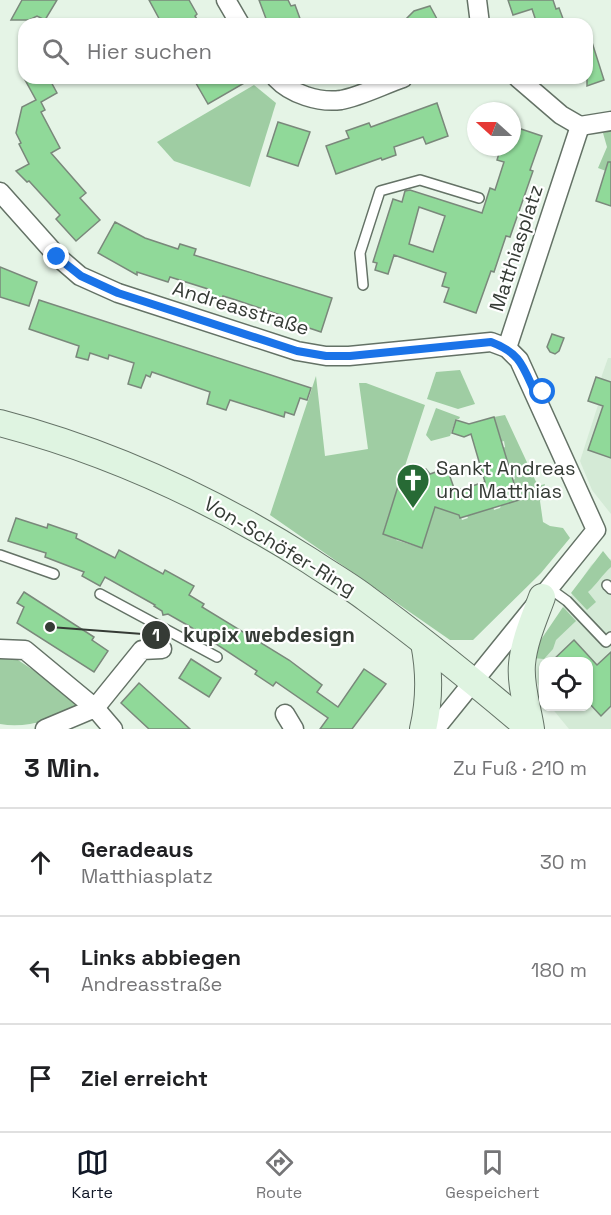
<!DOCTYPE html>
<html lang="de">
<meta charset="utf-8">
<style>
body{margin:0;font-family:"Space Grotesk",sans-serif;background:#f6f6f6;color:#202124}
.controls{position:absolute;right:18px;bottom:18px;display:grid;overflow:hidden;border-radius:12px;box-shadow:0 2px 4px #0004}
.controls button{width:54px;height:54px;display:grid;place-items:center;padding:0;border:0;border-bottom:2px solid #e0e0e0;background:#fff;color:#202124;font:30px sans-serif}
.compass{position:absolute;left:467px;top:102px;width:54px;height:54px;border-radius:50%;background:#fff;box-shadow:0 2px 4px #0004;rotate:291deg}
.stop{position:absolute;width:18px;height:18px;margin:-14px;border:4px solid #1a73e8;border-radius:50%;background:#fff}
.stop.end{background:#1a73e8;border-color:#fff;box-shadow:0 2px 6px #0008}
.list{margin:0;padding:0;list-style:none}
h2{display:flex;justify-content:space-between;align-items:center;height:78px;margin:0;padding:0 24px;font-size:26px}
h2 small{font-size:20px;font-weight:400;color:#757577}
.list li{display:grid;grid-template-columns:39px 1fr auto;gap:18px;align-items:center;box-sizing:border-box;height:108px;padding:0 24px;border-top:2px solid #e0e0e0}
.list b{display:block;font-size:22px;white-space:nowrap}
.list p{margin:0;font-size:20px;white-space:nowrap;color:#757577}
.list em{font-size:20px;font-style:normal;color:#757577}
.icon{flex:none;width:33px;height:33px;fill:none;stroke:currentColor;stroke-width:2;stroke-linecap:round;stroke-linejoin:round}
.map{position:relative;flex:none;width:611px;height:729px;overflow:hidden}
.search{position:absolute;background:#fff;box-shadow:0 2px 4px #0004;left:18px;right:18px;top:18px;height:66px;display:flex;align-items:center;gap:15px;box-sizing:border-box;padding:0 21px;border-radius:18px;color:#757577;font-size:22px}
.sheet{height:402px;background:#fff}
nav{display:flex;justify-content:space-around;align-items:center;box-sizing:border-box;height:84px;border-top:2px solid #e0e0e0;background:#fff;font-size:16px;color:#757577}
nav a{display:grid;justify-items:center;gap:3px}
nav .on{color:#111827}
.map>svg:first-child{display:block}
.built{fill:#d4ead6}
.green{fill:#9fcda3}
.building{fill:#90d999;stroke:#7a887b;stroke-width:1.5;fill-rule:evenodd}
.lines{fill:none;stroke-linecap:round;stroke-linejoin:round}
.lane-casing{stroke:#647266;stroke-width:12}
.street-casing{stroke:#647266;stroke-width:21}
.secondary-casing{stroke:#647266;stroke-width:28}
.lane{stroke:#fff;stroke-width:9}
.street{stroke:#fff;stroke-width:18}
.secondary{stroke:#dff4e1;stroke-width:26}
.route{stroke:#1a73e8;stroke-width:8}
.labels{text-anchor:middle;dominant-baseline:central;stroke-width:4.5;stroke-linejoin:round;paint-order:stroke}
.street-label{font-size:20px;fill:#353b35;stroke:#fff}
.poi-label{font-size:20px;fill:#353b35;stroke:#fff;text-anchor:start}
.leader{fill:none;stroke:#353b35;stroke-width:2}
.callout-dot{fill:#353b35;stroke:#fff;stroke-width:2}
.mark-label{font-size:18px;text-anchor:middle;font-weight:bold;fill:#fff}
.callout-label{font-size:21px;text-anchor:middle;font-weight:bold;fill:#353b35;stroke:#fff;stroke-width:4.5;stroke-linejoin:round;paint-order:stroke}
</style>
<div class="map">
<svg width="611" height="729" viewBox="0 0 611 729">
<rect width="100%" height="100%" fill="#e5f4e6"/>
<!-- built -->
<g class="built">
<polygon points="608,358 611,358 611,514 592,490 580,461 598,405 588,401 596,377 601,378"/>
<polygon points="600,558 611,559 611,729 569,729 551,707 588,706 588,662 544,662 543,693 535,679 533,662 538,648 591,565"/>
</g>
<!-- green -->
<g class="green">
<polygon points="254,85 276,103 250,187 174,161 157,142"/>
<polygon points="611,131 611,177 606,171 598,168 607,147 603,133"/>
<polygon points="460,370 475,404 458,409 427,399 436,372"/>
<polygon points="316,376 325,456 368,449 359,383 366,383 425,405 383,533 397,538 396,540 422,548 435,507 458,511 462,520 468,518 467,516 493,507 494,510 500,508 513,480 515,479 514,474 511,474 503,448 505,447 504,441 501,442 494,417 505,415 538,486 545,484 540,501 543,522 550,526 563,528 570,538 541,573 473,640 450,640 270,515"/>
<polygon points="436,408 460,417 459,419 456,419 450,436 431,441 426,435"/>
<path d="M 603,551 L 611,561 L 611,567 C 602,575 597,584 588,592 L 596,602 L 587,610 L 571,593 Z"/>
<polygon points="563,607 576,621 556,640 553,649 544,659 533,658 538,644"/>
<path d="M 12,656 L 42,676 L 76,704 L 75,708 C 51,719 27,729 0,724 L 0,657 Z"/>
</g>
<!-- building -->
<g class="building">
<polygon points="22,0 57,0 45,20 37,16 29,20 11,20"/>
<polygon points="149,0 189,0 197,14 195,16 200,24 162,24"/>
<polygon points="259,0 288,0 291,6 295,5 302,24 268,24"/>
<polygon points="508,0 553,0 556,9 559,8 565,24 537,24 532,9 513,15"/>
<polygon points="430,6 437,19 434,20 435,24 401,24 414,11"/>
<polygon points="587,36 590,36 604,80 587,86"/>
<polygon points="24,78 41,78 44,83 50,80 57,93 41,102 45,110 41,112 60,148 51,153 86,193 80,198 100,220 76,241 56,219 60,215 29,181 27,182 16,171 29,164 19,144 21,143 16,133 22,107 36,100"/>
<polygon points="193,78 253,78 208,104"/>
<polygon points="437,103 448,136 426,144 423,137 394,147 396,155 382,160 381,158 336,174 326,146 349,138 346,131 369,123 371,127"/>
<polygon points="278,122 310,132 298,166 267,156"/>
<path d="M 512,126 L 542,136 L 530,170 L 533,171 L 510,237 L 506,236 L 494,272 L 491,271 L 476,313 L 444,302 L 449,288 L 442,286 L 446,273 L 394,255 L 388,274 L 375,270 L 377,263 L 373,262 L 393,199 L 402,202 L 405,191 L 410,190 L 482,213 L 490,188 L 495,190 L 504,162 L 497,160 L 501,147 L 512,147 ZM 419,207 L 445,216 L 433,252 L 409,244 Z"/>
<polygon points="608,162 611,162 611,206 596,201"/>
<polygon points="115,222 145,238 178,249 180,244 196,249 194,255 332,298 321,332 282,319 283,316 236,300 223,296 222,300 205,294 208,289 170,277 168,282 137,272 137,275 98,253"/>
<polygon points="0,267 37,282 29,306 0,297"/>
<polygon points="39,300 311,388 307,400 300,398 294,415 285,412 284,417 230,400 226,410 207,404 210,392 152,372 150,377 146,375 141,388 128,384 134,363 109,355 108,359 90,353 88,360 76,357 79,346 29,329"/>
<polygon points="552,334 564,338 559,351 555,354 550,352 547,347"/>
<polygon points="596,377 611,382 611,458 588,450 603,406 588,401"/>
<polygon points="494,417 519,500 460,518 459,515 435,507 422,548 383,534 400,480 414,484 419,471 426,469 430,474 447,468 455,491 485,482 471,434 464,437 452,433 456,420 469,424"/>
<polygon points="16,518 47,528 48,524 77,534 76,538 115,558 119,550 163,574 165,570 194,586 189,595 204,604 202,607 289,660 322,685 317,692 338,707 364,669 386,684 352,729 320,729 328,718 276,682 273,686 255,674 257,671 189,626 168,614 163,615 162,611 154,606 155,605 105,577 100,586 82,576 84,572 45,557 46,553 8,541"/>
<polygon points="24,592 94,637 92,640 108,651 94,672 17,623 24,607 17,603"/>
<polygon points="574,640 597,665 611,652 611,706 601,716 588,702 588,662 551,662"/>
<polygon points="191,659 221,678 209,697 179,678"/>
<polygon points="139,683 178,718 190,729 149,729 121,703"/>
</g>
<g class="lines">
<defs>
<g id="lane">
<polyline points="363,285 360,253 380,191 420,180 479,198"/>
<polyline points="0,555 54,574"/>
<polyline points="607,585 611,589"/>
<polyline points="549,588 567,601 606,642 611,637"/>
<polyline points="100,594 217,657"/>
</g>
<g id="street">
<polyline points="226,0 240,24"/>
<polyline points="477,0 480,24"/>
<path d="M 276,78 C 291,94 319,103 341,100 C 359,97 385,84 403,78"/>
<polyline points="518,78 561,115 580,126 611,121"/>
<polyline points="0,192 58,257 80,276 118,293 297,351 326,356 349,356 491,342 507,348 519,360 596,530 435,729"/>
<polyline points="507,348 580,126"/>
<polyline points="0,649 25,650 95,708 142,650 162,649"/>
<polyline points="285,714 294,729"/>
<polyline points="45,729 95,708 113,729"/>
</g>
<g id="secondary">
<path d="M 0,423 C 111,452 214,500 310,561 C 329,574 349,585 367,599 C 423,640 477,684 530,729"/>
<path d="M 423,729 C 430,699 430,673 424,643"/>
<path d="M 531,729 C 528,708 520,686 522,664 C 524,641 534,619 542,597"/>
</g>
</defs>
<!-- lane casing -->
<use href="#lane" class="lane-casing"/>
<!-- street casing -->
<use href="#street" class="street-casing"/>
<!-- secondary casing -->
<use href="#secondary" class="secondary-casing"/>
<!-- lane -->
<use href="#lane" class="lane"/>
<!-- street -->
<use href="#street" class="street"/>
<!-- secondary -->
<use href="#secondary" class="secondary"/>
</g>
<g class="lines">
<!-- route -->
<path class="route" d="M 57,257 L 81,276 L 118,293 L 297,351 L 326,356 L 350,356 L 491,342 C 521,353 523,367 536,395 L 543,392"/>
</g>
<!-- icons -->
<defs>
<symbol id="church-pin" viewBox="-11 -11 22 30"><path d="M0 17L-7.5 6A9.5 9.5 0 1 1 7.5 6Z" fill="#276a35" stroke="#fff"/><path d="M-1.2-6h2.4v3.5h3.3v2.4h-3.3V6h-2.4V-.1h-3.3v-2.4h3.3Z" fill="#fff"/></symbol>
</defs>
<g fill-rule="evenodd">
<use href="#church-pin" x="394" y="461" width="38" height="52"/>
</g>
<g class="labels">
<!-- street labels -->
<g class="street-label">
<text transform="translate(516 248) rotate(-72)">Matthiasplatz</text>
<text transform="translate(241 308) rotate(17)">Andreasstraße</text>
<text transform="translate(280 546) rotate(31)">Von-Schöfer-Ring</text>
</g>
<!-- poi labels -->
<g class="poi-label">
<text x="436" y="468">Sankt Andreas<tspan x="436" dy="23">und Matthias</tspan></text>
</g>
</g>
<!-- callouts -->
<path class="leader" d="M50 627L156 635"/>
<g class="callout-dot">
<circle cx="50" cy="627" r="6"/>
<circle cx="156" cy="635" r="15"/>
</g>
<g class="mark-label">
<text x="156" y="641">1</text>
</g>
<g class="callout-label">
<text x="269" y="642">kupix webdesign</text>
</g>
</svg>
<div class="controls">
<button><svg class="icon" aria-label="locate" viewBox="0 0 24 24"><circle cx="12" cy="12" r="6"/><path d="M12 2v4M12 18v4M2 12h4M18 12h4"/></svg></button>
</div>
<svg class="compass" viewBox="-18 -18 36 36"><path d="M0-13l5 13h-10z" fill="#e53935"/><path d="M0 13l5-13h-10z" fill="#757577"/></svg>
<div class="stop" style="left:543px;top:392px"></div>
<div class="stop end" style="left:57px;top:257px"></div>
<div class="search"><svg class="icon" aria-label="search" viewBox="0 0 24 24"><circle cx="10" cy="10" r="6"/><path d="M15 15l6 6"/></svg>Hier suchen</div>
</div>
<section class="sheet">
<h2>3 Min.<small>Zu Fuß · 210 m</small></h2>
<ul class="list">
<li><svg class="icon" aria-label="ahead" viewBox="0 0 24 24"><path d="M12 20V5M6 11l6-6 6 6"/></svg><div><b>Geradeaus</b><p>Matthiasplatz</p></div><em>30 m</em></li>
<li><svg class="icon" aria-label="left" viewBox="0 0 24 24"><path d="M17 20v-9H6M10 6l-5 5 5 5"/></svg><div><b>Links abbiegen</b><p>Andreasstraße</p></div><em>180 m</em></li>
<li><svg class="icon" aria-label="arrive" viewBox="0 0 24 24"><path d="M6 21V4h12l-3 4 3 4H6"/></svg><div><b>Ziel erreicht</b></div></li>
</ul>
</section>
<nav>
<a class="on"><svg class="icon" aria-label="map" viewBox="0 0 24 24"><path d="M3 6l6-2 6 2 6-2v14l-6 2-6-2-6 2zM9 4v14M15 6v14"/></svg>Karte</a>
<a><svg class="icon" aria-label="directions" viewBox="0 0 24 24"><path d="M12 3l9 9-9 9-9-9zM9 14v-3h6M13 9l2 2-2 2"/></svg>Route</a>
<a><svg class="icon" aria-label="saved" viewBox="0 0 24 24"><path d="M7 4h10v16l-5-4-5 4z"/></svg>Gespeichert</a>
</nav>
